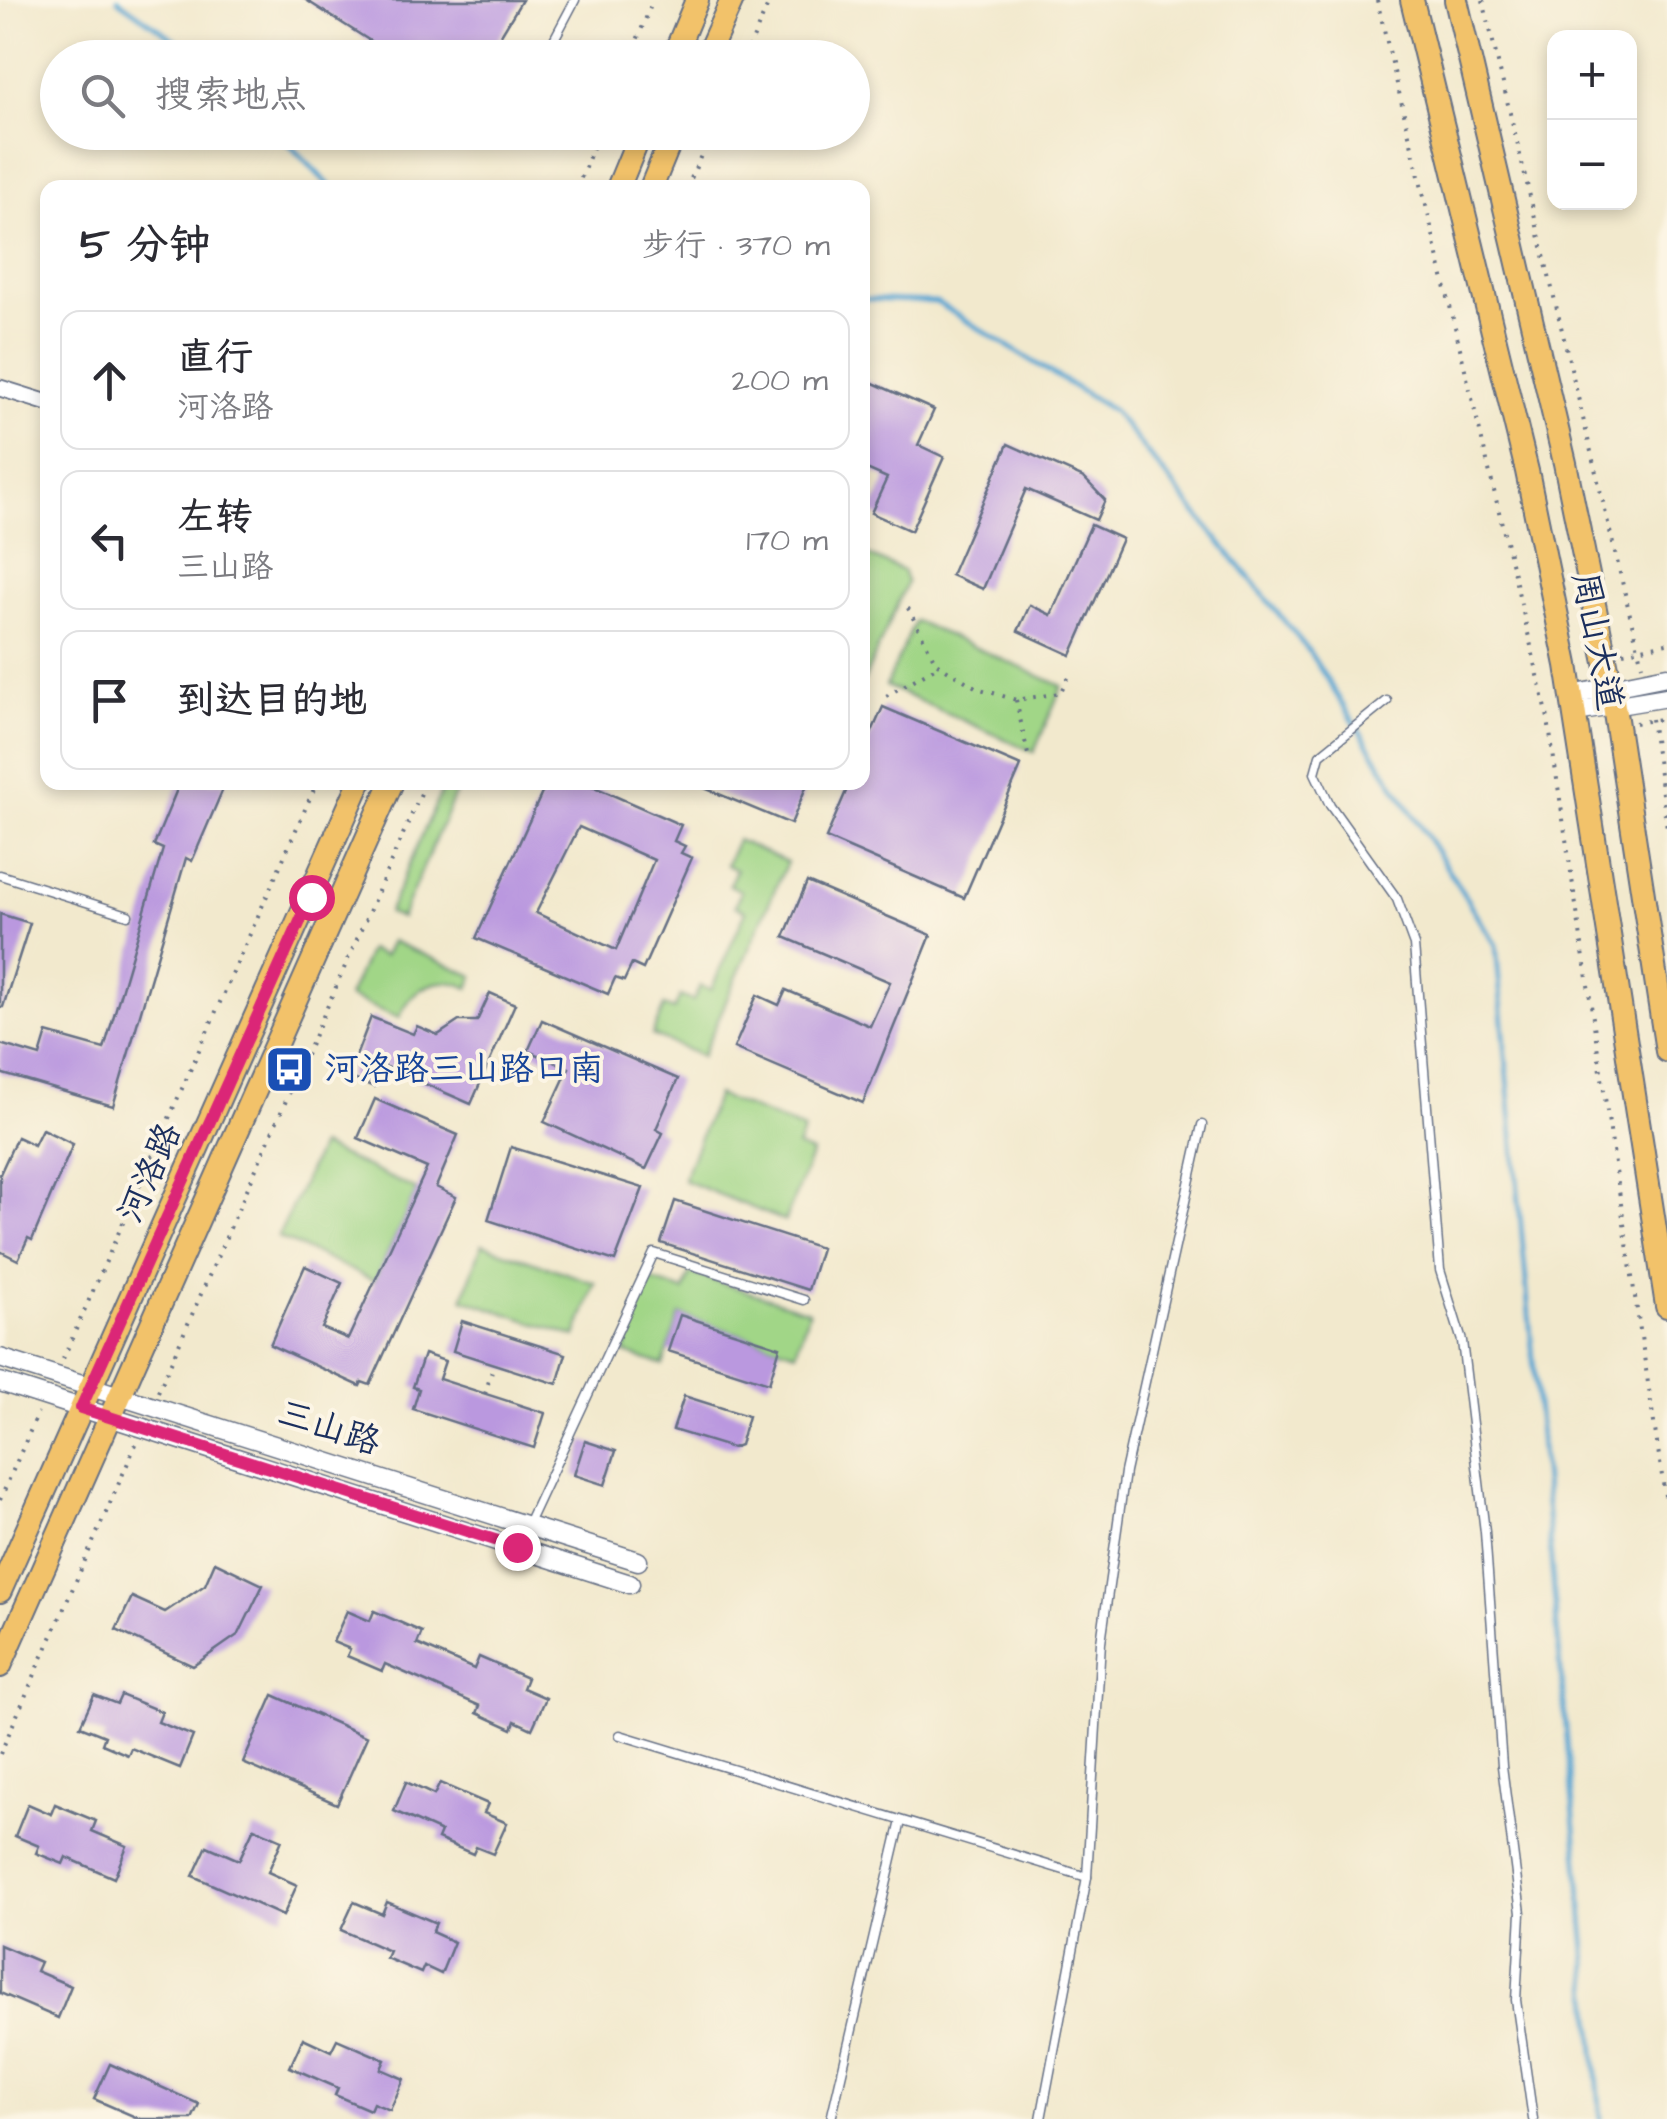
<!DOCTYPE html>
<html lang="zh">
<meta charset="utf-8">
<style>
body{margin:0;font-family:"Architects Daughter","LXGW WenKai TC",sans-serif;background:#f2f2f3;color:#2b2b33}
.controls{position:absolute;right:30px;top:30px;display:grid;overflow:hidden;border-radius:20px;box-shadow:0 5px 15px #0003}
.controls button{width:90px;height:90px;display:grid;place-items:center;padding:0;border:0;border-bottom:2px solid #e1e1e2;background:#fff;color:#2b2b33;font:50px sans-serif}
.stop{position:absolute;width:30px;height:30px;margin:-22px;border:8px solid #db2777;border-radius:50%;background:#fff}
.stop.end{background:#db2777;border-color:#fff;box-shadow:0 2px 10px #0008}
.list{margin:0;padding:0;list-style:none}
h2{display:flex;justify-content:space-between;align-items:center;height:130px;margin:0;padding:0 40px;font-size:42px}
h2 small{font-size:32px;font-weight:400;color:#7c7c81}
.list li{display:grid;grid-template-columns:65px 1fr auto;gap:30px;align-items:center;box-sizing:border-box;height:140px;margin:0 20px 20px;padding:0 20px;border:2px solid #e1e1e2;border-radius:20px}
.list b{display:block;font-size:38px;white-space:nowrap}
.list p{margin:0;font-size:32px;white-space:nowrap;color:#7c7c81}
.list em{font-size:32px;font-style:normal;color:#7c7c81}
.icon{flex:none;width:55px;height:55px;fill:none;stroke:currentColor;stroke-width:2;stroke-linecap:round;stroke-linejoin:round}
.map{position:relative;flex:none;width:1667px;height:2119px;overflow:hidden}
.search{position:absolute;background:#fff;box-shadow:0 5px 15px #0003;left:40px;top:40px;width:830px;height:110px;display:flex;align-items:center;gap:25px;box-sizing:border-box;padding:0 35px;border-radius:55px;color:#7c7c81;font-size:38px}
.panel{position:absolute;background:#fff;box-shadow:0 5px 15px #0003;left:40px;top:180px;width:830px;height:610px;border-radius:20px}
.map>svg:first-child{display:block}
.green{fill:#a1d687;stroke:#5e8272;stroke-width:2.5}
.lines{fill:none;stroke-linecap:round;stroke-linejoin:round}
.stream{stroke:#59a6d2;stroke-width:5}
.building{fill:#ba98df;fill-rule:evenodd}
.service-casing{stroke:#667085;stroke-width:11}
.minor-casing{stroke:#667085;stroke-width:19}
.tertiary-casing{stroke:#667085;stroke-width:21}
.primary-casing{stroke:#667085;stroke-width:26}
.path{stroke:#667085;stroke-width:4;stroke-dasharray:2.5 8;stroke-linecap:butt}
.service{stroke:#fff;stroke-width:8}
.minor{stroke:#fff;stroke-width:15}
.tertiary{stroke:#fff;stroke-width:18}
.primary{stroke:#f2c26a;stroke-width:22}
.route{stroke:#db2777;stroke-width:12}
.labels{text-anchor:middle;dominant-baseline:central;stroke-width:8;stroke-linejoin:round;paint-order:stroke}
.street-label{font-size:35px;fill:#1b2f5e;stroke:#fcf5e5}
.transit-label{font-size:35px;fill:#164399;stroke:#fcf5e5;text-anchor:start}
</style>
<div class="map">
<svg width="1667" height="2119" viewBox="0 0 1667 2119">
<rect width="100%" height="100%" fill="#fcf5e5"/>
<filter id="ink" filterUnits="userSpaceOnUse"><feTurbulence type="fractalNoise" baseFrequency=".01" numOctaves="2"/><feDisplacementMap in="SourceGraphic" scale="20" xChannelSelector="R" yChannelSelector="G"/><feConvolveMatrix kernelMatrix="1 2 1 2 8 2 1 2 1" color-interpolation-filters="sRGB"/></filter>
<filter id="wash" filterUnits="userSpaceOnUse"><feTurbulence type="fractalNoise" baseFrequency=".0048" numOctaves="4" result="noise"/><feDisplacementMap in="SourceGraphic" scale="40" xChannelSelector="R" yChannelSelector="G"/><feGaussianBlur stdDeviation="2.25" result="paint"/><feColorMatrix in="noise" values="0 0 0 0 0 0 0 0 0 0 0 0 0 0 0 0 0 1.4 0 .05"/><feComposite in="paint" operator="in"/></filter>
<g filter="url(#wash)">
<rect width="100%" height="100%" fill="#f2e9cd"/>
<!-- green -->
<g class="green">
<polygon points="863,553 903,571 907,582 863,682"/>
<polygon points="915,621 1062,686 1034,752 886,686"/>
<polygon points="445,783 460,783 401,918 388,913"/>
<polygon points="737,840 787,862 702,1056 652,1035 664,1006 674,1010 680,996 693,1001 700,986 711,990 746,911 735,906 741,891 729,885 736,870 726,865"/>
<path d="M 391,941 L 474,976 L 469,988 C 437,973 412,988 399,1018 L 348,997 L 369,950 L 384,956 Z"/>
<polygon points="717,1095 804,1130 797,1147 812,1153 785,1221 683,1180"/>
<polygon points="320,1146 417,1190 375,1281 278,1237"/>
<polygon points="482,1244 595,1283 576,1337 463,1299"/>
<polygon points="690,1273 809,1311 796,1352 680,1315 663,1365 624,1353 647,1279 684,1291"/>
</g>
<g class="lines">
<!-- stream -->
<g class="stream">
<polyline points="118,0 201,58"/>
<polyline points="277,132 332,188"/>
<polyline points="862,299 936,302 1113,411 1308,650 1496,945 1601,2119"/>
</g>
</g>
<g id="blocks">
<!-- building -->
<g class="building">
<polygon points="306,0 522,0 487,58 397,58"/>
<polygon points="862,378 934,410 918,445 944,457 911,531 871,513 887,478 862,467"/>
<polygon points="1008,444 1084,478 1105,500 1096,520 1026,489 983,589 951,575"/>
<polygon points="1091,525 1122,539 1071,655 1018,631 1030,605 1051,615"/>
<polygon points="883,707 1021,766 964,898 826,838 850,782 862,782 862,754"/>
<polygon points="180,782 226,782 192,861 186,858 113,1106 0,1073 0,1044 40,1056 47,1033 104,1049 163,849 154,845"/>
<path d="M 547,782 L 583,782 L 681,825 L 674,841 L 685,846 L 681,853 L 692,858 L 643,969 L 632,964 L 624,981 L 615,978 L 608,994 L 476,938 ZM 579,827 L 654,860 L 616,950 L 536,913 Z"/>
<polygon points="690,782 808,782 791,824"/>
<polygon points="807,882 931,935 863,1103 734,1048 757,995 779,1005 786,990 870,1026 890,982 784,937"/>
<polygon points="0,914 30,923 3,1007 0,1007"/>
<polygon points="490,993 515,1004 471,1104 382,1065 374,1087 348,1077 371,1017 413,1034 417,1026 438,1035 459,1021 477,1021"/>
<polygon points="542,1020 678,1079 656,1129 663,1133 646,1169 544,1122 569,1068 528,1051"/>
<polygon points="375,1099 458,1135 436,1187 456,1197 370,1385 362,1382 360,1386 270,1345 305,1266 342,1283 322,1328 348,1339 427,1168 358,1138"/>
<polygon points="42,1129 73,1144 32,1240 28,1238 18,1260 0,1251 0,1174 17,1137 34,1145"/>
<polygon points="511,1147 643,1188 615,1261 488,1220"/>
<polygon points="675,1201 821,1248 808,1290 661,1243"/>
<polygon points="680,1315 780,1347 769,1383 668,1351"/>
<polygon points="462,1321 566,1354 557,1384 453,1351"/>
<polygon points="424,1354 445,1361 439,1379 545,1413 534,1448 413,1409 419,1389 413,1387"/>
<polygon points="684,1396 748,1416 740,1445 732,1448 673,1430"/>
<polygon points="585,1441 616,1451 605,1485 574,1475"/>
<polygon points="215,1562 263,1585 239,1634 193,1666 116,1630 132,1597 165,1612 205,1585"/>
<polygon points="347,1611 370,1621 374,1611 422,1632 417,1644 474,1669 479,1657 527,1678 523,1688 546,1698 532,1729 515,1721 512,1729 477,1713 480,1706 433,1685 385,1664 382,1671 347,1656 350,1649 333,1642"/>
<polygon points="94,1695 117,1704 121,1695 162,1712 158,1722 193,1736 180,1768 131,1748 128,1755 102,1744 105,1736 80,1726"/>
<polygon points="273,1695 367,1737 337,1804 243,1763"/>
<polygon points="406,1782 434,1795 440,1783 488,1804 484,1813 507,1823 493,1854 476,1847 473,1854 438,1839 441,1832 394,1811"/>
<polygon points="28,1804 51,1814 55,1804 96,1821 92,1831 127,1846 114,1878 66,1857 63,1864 36,1853 39,1846 15,1836"/>
<polygon points="254,1828 282,1840 268,1872 297,1885 283,1916 193,1876 207,1846 239,1860"/>
<polygon points="354,1902 382,1914 387,1902 436,1923 432,1932 454,1942 441,1974 424,1966 421,1973 386,1958 389,1951 341,1930"/>
<polygon points="0,1945 40,1962 36,1971 71,1986 58,2018 0,1993"/>
<polygon points="303,2038 331,2051 337,2039 385,2060 381,2069 404,2079 390,2110 373,2103 370,2110 335,2095 338,2088 290,2067"/>
<polygon points="110,2064 199,2104 192,2119 140,2119 94,2099"/>
</g>
</g>
</g>
<g filter="url(#ink)">
<use href="#blocks" fill-opacity="0" stroke="#667085" stroke-width="2.5"/>
<g class="lines">
<defs>
<g id="service">
<polyline points="569,58 549,49 575,0"/>
<polyline points="1387,701 1320,755 1315,773 1330,805 1397,899 1414,945 1440,1270 1462,1341 1485,1532 1502,1766 1521,1913 1516,2000 1533,2119"/>
<polyline points="0,875 128,915"/>
<polyline points="517,1547 654,1253 804,1300"/>
<polyline points="620,1735 1087,1877"/>
<polyline points="831,2119 901,1821"/>
<polyline points="1041,2119 1087,1877 1101,1642 1125,1472 1202,1125"/>
</g>
<polyline id="minor" points="0,388 48,403"/>
<g id="tertiary">
<polyline points="1572,695 1667,676"/>
<polyline points="1576,712 1667,697"/>
<polyline points="0,1358 638,1561"/>
<polyline points="0,1382 630,1584"/>
</g>
<g id="primary">
<polyline points="1412,0 1527,471 1567,665 1667,1306"/>
<polyline points="1456,0 1565,463 1611,687 1667,1051"/>
<polyline points="673,58 697,0"/>
<polyline points="706,58 732,0"/>
<polyline points="618,188 641,132"/>
<polyline points="651,188 674,132"/>
<polyline points="0,1591 360,782"/>
<polyline points="0,1666 392,782"/>
</g>
</defs>
<!-- service casing -->
<use href="#service" class="service-casing"/>
<!-- minor casing -->
<use href="#minor" class="minor-casing"/>
<!-- tertiary casing -->
<use href="#tertiary" class="tertiary-casing"/>
<!-- primary casing -->
<use href="#primary" class="primary-casing"/>
<!-- path -->
<g class="path">
<polyline points="1377,0 1547,713 1667,1509"/>
<polyline points="1483,0 1642,665"/>
<polyline points="630,58 653,0"/>
<polyline points="745,58 770,0"/>
<polyline points="577,188 599,132"/>
<polyline points="687,188 711,132"/>
<polyline points="908,608 936,663 977,688 1016,700 1060,693 1069,676"/>
<polyline points="1623,652 1667,643"/>
<polyline points="886,696 940,665"/>
<polyline points="1016,700 1029,759"/>
<polyline points="1651,719 1667,828"/>
<polyline points="1635,723 1667,718"/>
<polyline points="63,1359 317,782"/>
<polyline points="158,1392 426,782"/>
<polyline points="485,1394 494,1364"/>
<polyline points="0,1500 38,1413"/>
<polyline points="0,1754 137,1442"/>
</g>
<!-- service -->
<use href="#service" class="service"/>
<!-- minor -->
<use href="#minor" class="minor"/>
<!-- tertiary -->
<use href="#tertiary" class="tertiary"/>
<!-- primary -->
<use href="#primary" class="primary"/>
</g>
</g>
<g class="lines" filter="url(#ink)">
<!-- route -->
<polyline class="route" points="311,897 81,1408 517,1547"/>
</g>
<!-- icons -->
<defs>
<symbol id="bus-square" viewBox="-11 -11 22 22"><rect x="-9" y="-9" width="18" height="18" rx="4" fill="#1a4fb4" stroke="#fcf5e5"/><path d="M-5-6H5V4H4V6H2V4H-2V6H-4V4H-5ZM-3.5-4V0h7V-4ZM-3.5 1.2v1.5H-2V1.2ZM2 1.2v1.5H3.5V1.2Z" fill="#fff"/></symbol>
</defs>
<g fill-rule="evenodd">
<use href="#bus-square" x="262" y="1042" width="55" height="55"/>
</g>
<g class="labels">
<!-- street labels -->
<g class="street-label">
<text transform="translate(1597 641) rotate(79)">周山大道</text>
<text transform="translate(150 1173) rotate(-66)">河洛路</text>
<text transform="translate(329 1428) rotate(18)">三山路</text>
</g>
<!-- transit labels -->
<g class="transit-label">
<text x="324" y="1069">河洛路三山路口南</text>
</g>
</g>
</svg>
<div class="controls">
<button>+</button>
<button>−</button>
</div>
<div class="stop" style="left:311px;top:897px"></div>
<div class="stop end" style="left:517px;top:1547px"></div>
<div class="search"><svg class="icon" aria-label="search" viewBox="0 0 24 24"><circle cx="10" cy="10" r="6"/><path d="M15 15l6 6"/></svg>搜索地点</div>
<section class="panel">
<h2>5 分钟<small>步行 · 370 m</small></h2>
<ul class="list">
<li><svg class="icon" aria-label="ahead" viewBox="0 0 24 24"><path d="M12 20V5M6 11l6-6 6 6"/></svg><div><b>直行</b><p>河洛路</p></div><em>200 m</em></li>
<li><svg class="icon" aria-label="left" viewBox="0 0 24 24"><path d="M17 20v-9H6M10 6l-5 5 5 5"/></svg><div><b>左转</b><p>三山路</p></div><em>170 m</em></li>
<li><svg class="icon" aria-label="arrive" viewBox="0 0 24 24"><path d="M6 21V4h12l-3 4 3 4H6"/></svg><div><b>到达目的地</b></div></li>
</ul>
</section>
</div>
